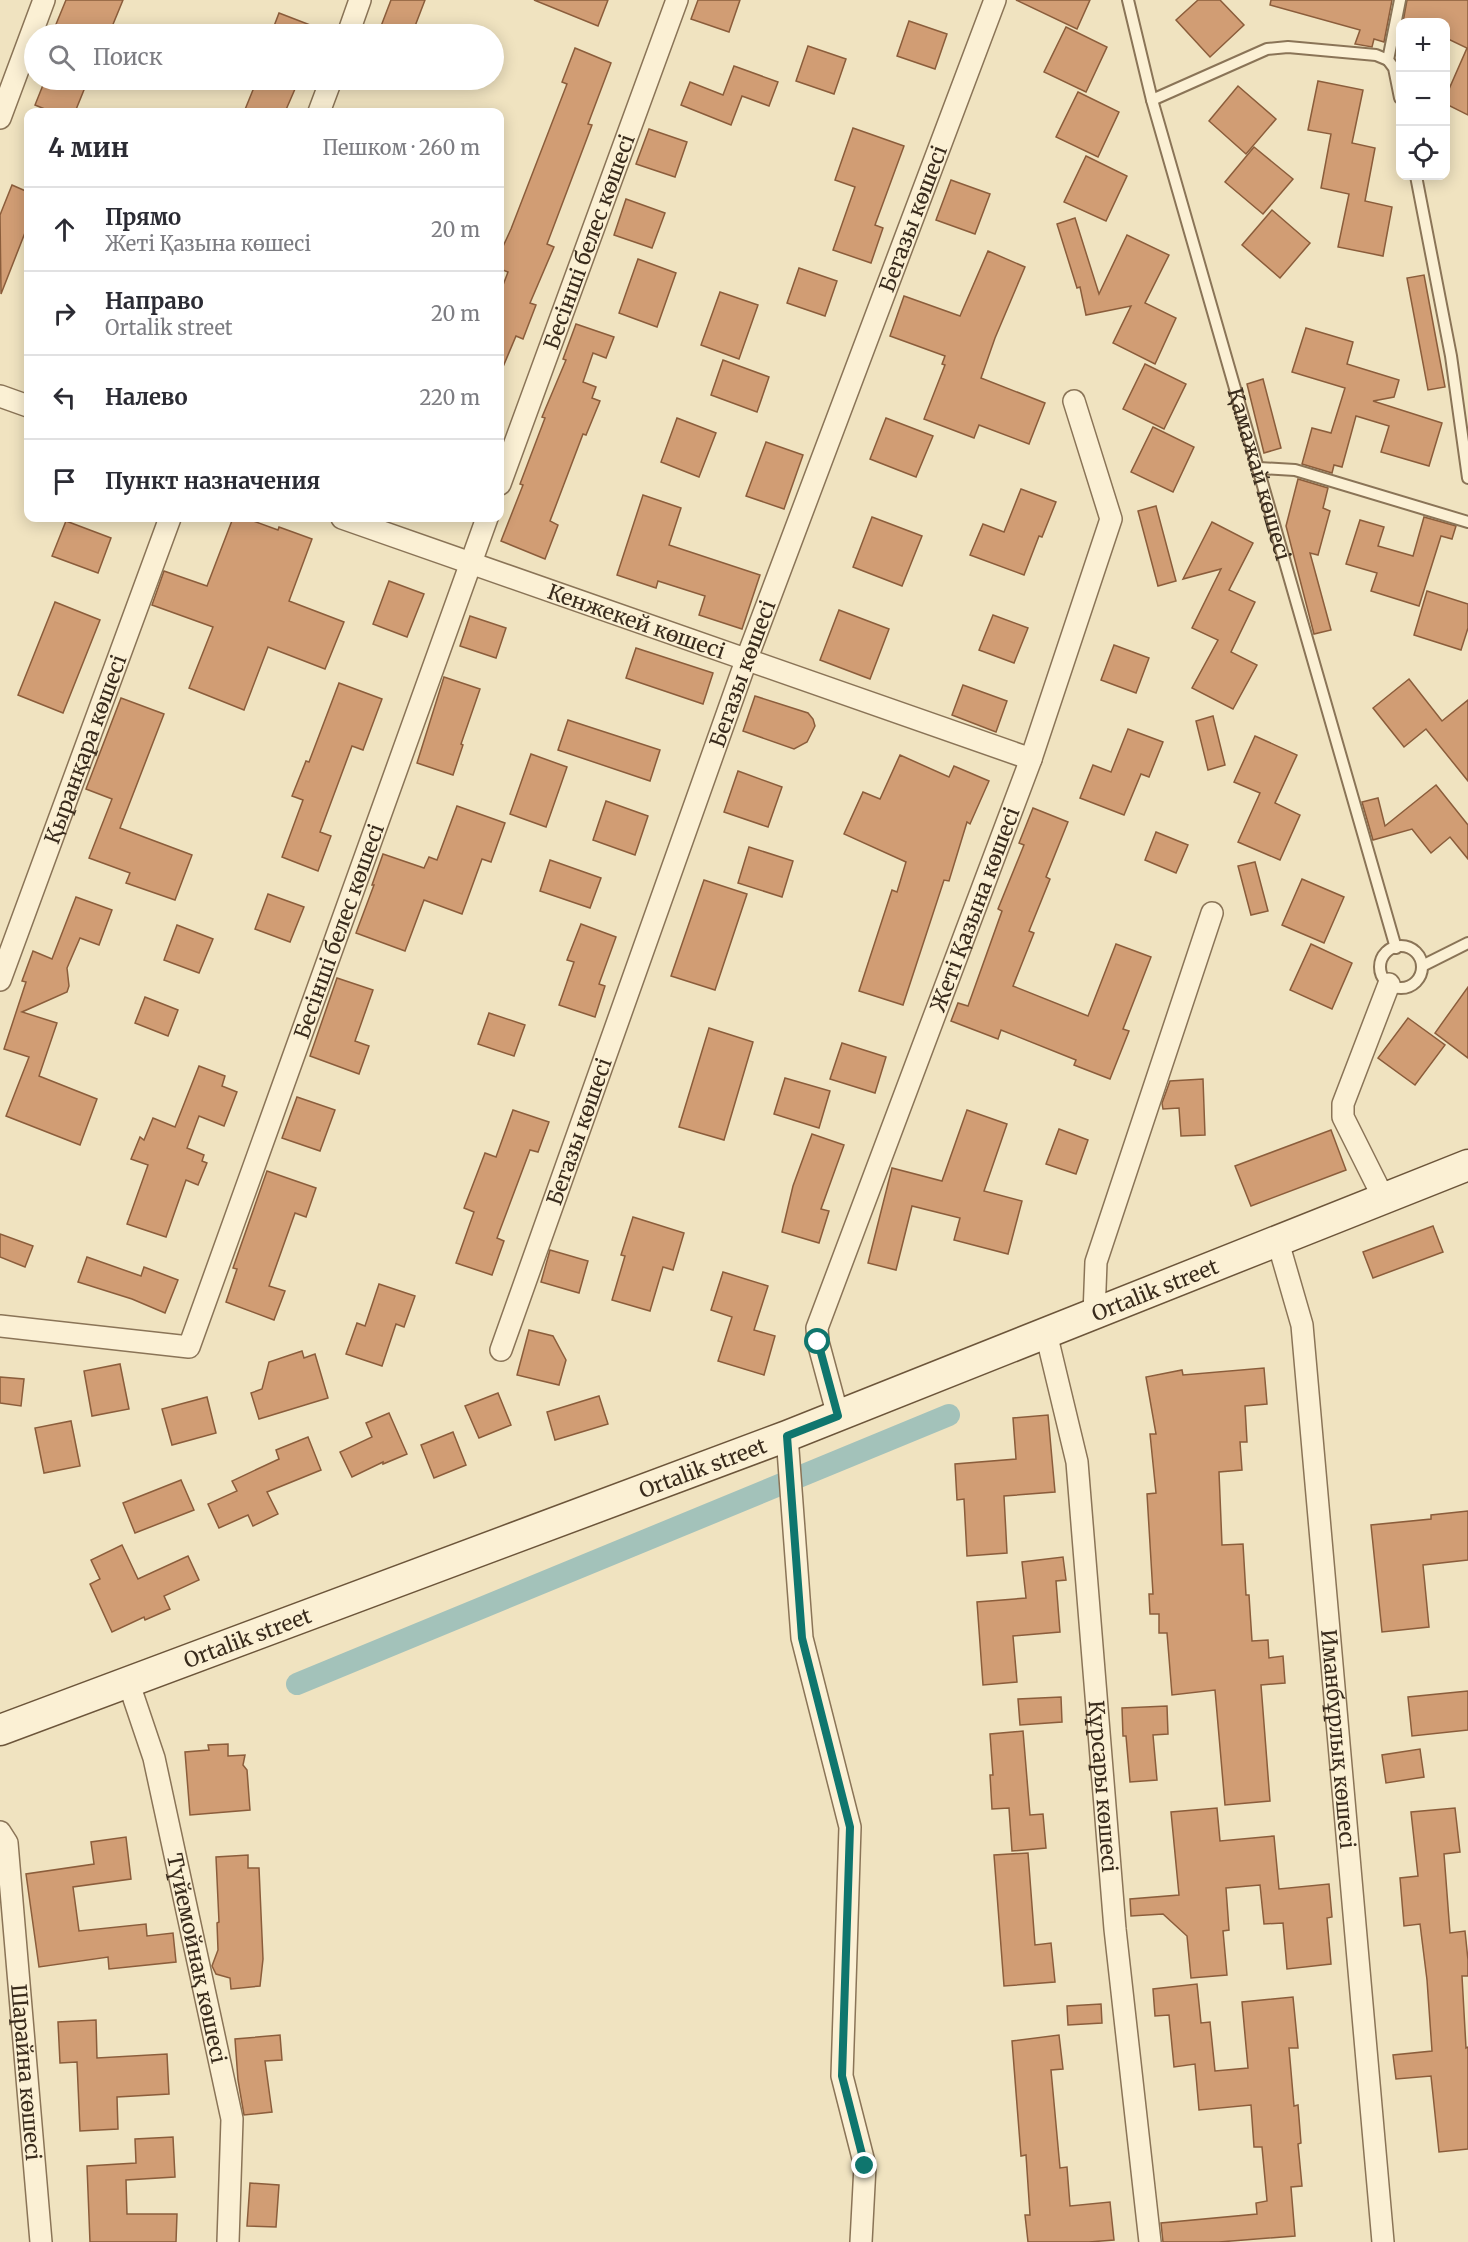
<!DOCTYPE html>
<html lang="ru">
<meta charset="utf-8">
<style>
body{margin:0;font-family:Merriweather,serif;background:#f7f7f7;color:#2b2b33}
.controls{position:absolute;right:18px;top:18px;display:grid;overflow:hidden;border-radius:12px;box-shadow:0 3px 15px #0003}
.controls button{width:54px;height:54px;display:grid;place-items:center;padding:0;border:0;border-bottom:2px solid #e1e1e2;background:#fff;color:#2b2b33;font:30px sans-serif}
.stop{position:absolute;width:18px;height:18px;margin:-14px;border:4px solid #0f766e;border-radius:50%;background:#fff}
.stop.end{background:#0f766e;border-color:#fff;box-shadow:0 2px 6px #0008}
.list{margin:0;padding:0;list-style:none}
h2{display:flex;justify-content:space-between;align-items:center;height:78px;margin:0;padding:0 24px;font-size:26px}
h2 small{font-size:20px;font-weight:400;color:#7c7c81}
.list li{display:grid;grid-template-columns:39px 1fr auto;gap:18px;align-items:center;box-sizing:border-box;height:84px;padding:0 24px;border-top:2px solid #e1e1e2}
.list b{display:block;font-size:22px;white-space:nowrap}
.list p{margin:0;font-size:20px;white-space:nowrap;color:#7c7c81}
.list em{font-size:20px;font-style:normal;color:#7c7c81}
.icon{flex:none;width:33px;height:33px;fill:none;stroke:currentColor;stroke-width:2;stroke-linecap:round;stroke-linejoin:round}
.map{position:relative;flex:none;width:1468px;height:2242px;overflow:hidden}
.search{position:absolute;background:#fff;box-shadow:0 3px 15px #0003;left:24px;top:24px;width:480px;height:66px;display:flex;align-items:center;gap:15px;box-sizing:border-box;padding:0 21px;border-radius:33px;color:#7c7c81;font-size:22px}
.panel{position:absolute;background:#fff;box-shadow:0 3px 15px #0003;left:24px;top:108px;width:480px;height:414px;border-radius:12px}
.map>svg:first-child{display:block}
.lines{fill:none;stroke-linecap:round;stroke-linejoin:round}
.canal{stroke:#a3c2ba;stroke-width:22}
.building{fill:#d19d74;stroke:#8b5d3b;stroke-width:1.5}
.lane-casing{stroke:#8a7457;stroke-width:14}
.street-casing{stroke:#8a7457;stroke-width:24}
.secondary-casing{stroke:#6c553a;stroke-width:33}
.lane{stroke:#fbf0d4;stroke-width:10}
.street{stroke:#fbf0d4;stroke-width:21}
.secondary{stroke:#fbf0d4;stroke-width:30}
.route{stroke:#0f766e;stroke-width:8}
.labels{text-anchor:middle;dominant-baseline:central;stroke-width:6;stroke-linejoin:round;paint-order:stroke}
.street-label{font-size:21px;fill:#392b1c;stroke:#f7edd0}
</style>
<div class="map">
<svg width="1468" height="2242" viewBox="0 0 1468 2242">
<rect width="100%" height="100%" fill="#f0e3c0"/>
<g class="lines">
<!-- canal -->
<polyline class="canal" points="297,1684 949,1415"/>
</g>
<!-- building -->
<g class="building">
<polygon points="66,0 123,0 109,34 52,34"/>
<polygon points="391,0 425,0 412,34 378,34"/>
<polygon points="534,0 608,0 598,26"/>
<polygon points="698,0 740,0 729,32 691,19"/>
<polygon points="1016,0 1090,0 1077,29"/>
<polygon points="1198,0 1220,0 1244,25 1210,57 1176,20"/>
<polygon points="1271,0 1392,0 1384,42 1374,39 1372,47 1355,44 1360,30 1270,5"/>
<polygon points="1407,0 1468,0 1468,115 1446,104 1446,96 1467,48 1446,38 1446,22 1403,22"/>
<polygon points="279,13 331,33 330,34 271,34"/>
<polygon points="909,21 947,34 935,69 897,56"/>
<polygon points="1066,27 1107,47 1086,92 1044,72"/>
<polygon points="808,46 846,59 834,94 796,81"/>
<polygon points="575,48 611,63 588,124 592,125 547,244 554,247 530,303 536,305 523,339 516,336 500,374 500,293 508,272 500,269 500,253 511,229 567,84 562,82"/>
<polygon points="734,66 778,82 769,106 742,96 731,125 681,105 690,82 723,95"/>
<polygon points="45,80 88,80 75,112 52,112 35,105"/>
<polygon points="257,80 271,80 295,89 285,112 244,112"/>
<polygon points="1318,81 1363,90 1352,143 1375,148 1365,201 1392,207 1383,256 1338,247 1349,194 1321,188 1331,134 1308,130"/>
<polygon points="1238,86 1276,119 1246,154 1209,121"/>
<polygon points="1078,92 1119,112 1098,157 1056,137"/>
<polygon points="853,128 904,146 875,225 883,228 871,263 833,250 855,187 835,180"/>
<polygon points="649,129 687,142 675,177 636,164"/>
<polygon points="1254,147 1293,179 1263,214 1225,182"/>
<polygon points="1086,156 1127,176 1106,221 1064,202"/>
<polygon points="951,180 990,194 975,234 936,220"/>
<polygon points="12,185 28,192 28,225 1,294 0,215"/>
<polygon points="626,199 665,213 652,248 614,235"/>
<polygon points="1272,210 1310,243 1280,278 1242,245"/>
<polygon points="1075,218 1099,294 1127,235 1169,255 1145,303 1176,318 1155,364 1113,343 1131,306 1086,315 1080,287 1077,288 1057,224"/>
<polygon points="988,251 1025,267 995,338 981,378 1045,403 1029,444 979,425 974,438 924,419 945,365 942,364 945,356 890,336 904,296 960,316"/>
<polygon points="638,259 676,273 657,327 619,313"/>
<polygon points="799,268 837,281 825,316 787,303"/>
<polygon points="1424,275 1445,387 1428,390 1407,278"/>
<polygon points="720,292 758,305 739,359 701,345"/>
<polygon points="576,324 614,337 606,358 593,353 583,382 596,387 592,398 600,401 586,435 583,434 550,521 558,525 545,559 501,541 523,485 520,484 545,418 542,417 566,360 563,359"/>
<polygon points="1306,328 1353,342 1347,364 1399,380 1394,397 1373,401 1442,423 1429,466 1381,452 1389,426 1356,416 1342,467 1334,465 1332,473 1302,464 1312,428 1331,433 1345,388 1292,372"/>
<polygon points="723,360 769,377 757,412 711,395"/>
<polygon points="1145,364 1186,384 1164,429 1123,409"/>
<polygon points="1263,379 1281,448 1264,453 1247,384"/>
<polygon points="677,418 716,433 699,477 661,462"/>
<polygon points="886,418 933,436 916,477 870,459"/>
<polygon points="1153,427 1194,447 1173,492 1131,472"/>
<polygon points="766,442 803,455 784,509 746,496"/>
<polygon points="1298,479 1328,488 1323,508 1330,511 1318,555 1310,553 1331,630 1314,634 1286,526"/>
<polygon points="1021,489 1056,502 1042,537 1039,536 1024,575 970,555 983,524 1004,532"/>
<polygon points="643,495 681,508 669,545 760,575 742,629 699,615 705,596 658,581 656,588 617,575"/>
<polygon points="1156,506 1176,581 1158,586 1138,511"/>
<polygon points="872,517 922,536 902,586 853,567"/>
<polygon points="1424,517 1456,526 1452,539 1441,536 1419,606 1371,591 1377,573 1346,564 1360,520 1384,527 1378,546 1413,556"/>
<polygon points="233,518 245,518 278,530 279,527 312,539 289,601 344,622 325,669 268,647 244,710 189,688 213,627 152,605 164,571 207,586"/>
<polygon points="66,521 111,538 98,573 52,556"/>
<polygon points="1212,522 1253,543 1229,590 1255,602 1231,652 1257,665 1233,709 1192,688 1218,640 1192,628 1221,569 1183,579"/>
<polygon points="389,581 424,594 407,637 373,624"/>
<polygon points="1427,591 1468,604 1468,628 1461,650 1414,635"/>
<polygon points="55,602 100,620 63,713 18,695"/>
<polygon points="839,610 889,629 870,679 820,660"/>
<polygon points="993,615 1028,628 1014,663 979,650"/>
<polygon points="470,616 506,628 496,658 460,646"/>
<polygon points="1114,645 1149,658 1136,693 1101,680"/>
<polygon points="636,648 713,673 703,704 626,678"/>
<polygon points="444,677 480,689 461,744 463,745 453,775 417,763"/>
<polygon points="1409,679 1442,721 1468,700 1468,781 1426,729 1404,747 1373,708"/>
<polygon points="339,683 382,699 363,750 352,746 320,832 331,836 318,871 282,857 303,800 292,796 306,761 309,762"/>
<polygon points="963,685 1007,701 996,732 952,715"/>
<polygon points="755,696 808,713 813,719 815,726 807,742 794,749 743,731"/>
<polygon points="121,698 164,714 120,828 192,855 175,900 126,883 130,873 89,858 112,799 86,789"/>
<polygon points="1213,716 1225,765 1208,770 1196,721"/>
<polygon points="568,720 660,750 650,781 558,750"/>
<polygon points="1128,729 1163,742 1149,777 1141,774 1124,815 1080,798 1093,765 1111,772"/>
<polygon points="1255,736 1297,755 1275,803 1300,815 1280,860 1238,842 1260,793 1234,782"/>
<polygon points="531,754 567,767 546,827 510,814"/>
<polygon points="900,755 949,777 954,766 989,781 970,824 967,822 949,881 944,880 903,1005 859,991 892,890 897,892 906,862 844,834 863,792 880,799"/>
<polygon points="738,771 782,787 768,827 724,812"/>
<polygon points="1436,785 1468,825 1468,859 1450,837 1431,853 1412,829 1373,840 1362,802 1378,798 1385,826"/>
<polygon points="606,801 648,816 635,855 593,840"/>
<polygon points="457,806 505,823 491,862 482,859 462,914 424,900 405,951 356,933 374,885 372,885 383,854 424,868 429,857 437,860"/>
<polygon points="1033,808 1068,822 1046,877 1050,879 1029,931 1034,933 1013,986 1088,1016 1116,944 1151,957 1123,1029 1129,1031 1110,1079 1074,1065 1076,1060 1001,1030 998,1039 951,1021 958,1003 968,1006 1002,911 998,909 1024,845 1019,843"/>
<polygon points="1156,832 1188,845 1176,873 1145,860"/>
<polygon points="749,847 793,861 782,897 738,883"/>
<polygon points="550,860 601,878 590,908 540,891"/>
<polygon points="1255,862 1268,911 1251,915 1238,866"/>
<polygon points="1302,879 1344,897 1324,943 1282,925"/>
<polygon points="704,880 747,894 715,990 671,976"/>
<polygon points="268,894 304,907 290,942 255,929"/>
<polygon points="76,897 112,910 99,945 80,938 67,968 69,986 67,992 22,1012 57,1023 39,1076 97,1099 80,1145 6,1116 29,1057 4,1049 26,982 22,981 33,951 52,959"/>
<polygon points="581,924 616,937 599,984 605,986 595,1017 559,1005 574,962 567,960"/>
<polygon points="177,925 213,939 199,973 164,960"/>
<polygon points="1311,944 1352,963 1332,1009 1290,990"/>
<polygon points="337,978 373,990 355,1041 369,1046 359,1074 310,1056"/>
<polygon points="1468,987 1468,1058 1435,1033"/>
<polygon points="145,997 178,1010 168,1036 135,1023"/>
<polygon points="489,1013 525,1025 514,1056 478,1044"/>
<polygon points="1408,1018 1445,1045 1415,1085 1378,1058"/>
<polygon points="709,1028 753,1042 724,1140 679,1127"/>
<polygon points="842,1043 886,1057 875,1093 830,1079"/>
<polygon points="199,1066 225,1076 222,1086 237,1092 224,1126 199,1116 187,1148 204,1155 202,1161 207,1163 198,1185 186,1180 166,1237 127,1224 148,1165 131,1159 140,1137 144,1140 153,1118 175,1127"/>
<polygon points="785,1078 830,1091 819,1128 774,1114"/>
<polygon points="1203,1079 1205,1135 1181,1136 1179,1108 1163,1109 1162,1103 1170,1081"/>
<polygon points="297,1097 335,1110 320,1151 282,1138"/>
<polygon points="513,1110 549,1122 538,1152 530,1150 497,1238 504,1241 492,1275 456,1263 474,1212 464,1208 485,1153 496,1157"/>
<polygon points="967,1110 1007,1124 984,1191 1022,1201 1008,1254 954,1240 960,1218 912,1206 896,1270 868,1263 892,1168 942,1181"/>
<polygon points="1059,1129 1088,1140 1076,1174 1046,1164"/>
<polygon points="1331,1130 1346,1170 1251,1206 1235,1166"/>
<polygon points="812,1134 844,1145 821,1209 829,1211 819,1243 782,1232 793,1186"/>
<polygon points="267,1171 316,1188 306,1217 295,1213 269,1286 285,1291 274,1320 226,1302 237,1269 233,1268"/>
<polygon points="633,1217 684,1233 673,1270 663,1267 650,1311 612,1300 625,1256 621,1255"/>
<polygon points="1433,1226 1443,1252 1373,1278 1363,1252"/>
<polygon points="0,1234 33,1246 25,1267 0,1257"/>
<polygon points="550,1250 588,1261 579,1293 541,1282"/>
<polygon points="87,1257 141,1276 144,1267 178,1280 165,1313 132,1299 78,1282"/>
<polygon points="723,1272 768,1286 754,1330 775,1336 764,1375 718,1361 732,1317 711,1310"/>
<polygon points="379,1284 415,1296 404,1327 396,1324 382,1366 346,1354 357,1323 365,1326"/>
<polygon points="529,1330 553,1336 566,1360 559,1385 517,1375"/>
<polygon points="302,1351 304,1358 315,1354 328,1398 259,1419 251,1393 262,1389 269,1362"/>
<polygon points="120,1364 129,1409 92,1416 84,1371"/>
<polygon points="1264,1368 1267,1404 1245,1406 1247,1442 1240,1442 1242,1470 1219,1472 1222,1545 1243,1544 1246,1595 1249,1595 1252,1641 1268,1640 1269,1658 1283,1656 1285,1683 1261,1685 1270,1801 1225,1805 1215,1690 1172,1695 1167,1633 1159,1633 1159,1614 1150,1614 1149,1594 1153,1594 1147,1494 1156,1493 1150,1434 1156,1434 1146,1377 1182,1370 1183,1375"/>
<polygon points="0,1377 24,1379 21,1406 0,1403"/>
<polygon points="498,1393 511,1425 479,1438 465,1406"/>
<polygon points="599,1396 608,1424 555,1440 547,1412"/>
<polygon points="207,1397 216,1433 172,1445 162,1409"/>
<polygon points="389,1413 407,1454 383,1464 383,1462 352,1477 340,1452 372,1437 366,1423"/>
<polygon points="1048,1415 1055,1492 1004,1496 1007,1553 967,1556 964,1499 957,1500 955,1464 1016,1459 1013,1418"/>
<polygon points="71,1421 80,1466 44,1473 35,1428"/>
<polygon points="453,1432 466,1465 434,1478 421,1445"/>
<polygon points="308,1437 321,1470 267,1492 278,1514 253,1526 248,1515 219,1528 208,1504 237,1491 232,1481 279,1459 276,1450"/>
<polygon points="181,1480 194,1510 135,1533 123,1503"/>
<polygon points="1468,1511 1468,1560 1423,1565 1429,1627 1382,1632 1371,1525 1431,1519 1431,1515"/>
<polygon points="122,1545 138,1579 188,1556 199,1580 164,1596 170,1609 145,1620 144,1617 112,1632 90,1584 100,1579 91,1560"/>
<polygon points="1063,1557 1066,1580 1056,1581 1060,1632 1013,1636 1017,1682 983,1685 977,1602 1026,1598 1022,1562"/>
<polygon points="1468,1691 1468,1730 1412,1736 1408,1697"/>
<polygon points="1061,1697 1062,1722 1020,1725 1018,1699"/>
<polygon points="1167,1706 1168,1734 1153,1735 1157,1780 1130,1782 1126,1736 1123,1736 1122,1708"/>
<polygon points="1023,1731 1030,1815 1043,1814 1046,1848 1012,1851 1009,1808 992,1809 990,1775 993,1775 990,1734"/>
<polygon points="228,1744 228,1756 245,1755 243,1765 247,1770 250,1810 190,1815 185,1752 209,1750 208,1745"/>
<polygon points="1420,1749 1424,1777 1386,1783 1382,1755"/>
<polygon points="1217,1808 1220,1841 1274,1836 1279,1889 1329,1884 1332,1917 1327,1918 1331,1964 1287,1969 1283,1923 1264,1924 1260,1885 1226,1888 1229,1930 1223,1931 1227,1975 1191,1978 1187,1936 1163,1914 1131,1916 1130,1899 1179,1895 1171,1812"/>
<polygon points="1455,1808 1460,1852 1444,1854 1450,1933 1465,1931 1468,1960 1468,1976 1462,1976 1466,2048 1468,2047 1468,2149 1439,2152 1431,2076 1396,2079 1393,2055 1432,2051 1427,1980 1420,1924 1404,1926 1400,1878 1418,1876 1411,1812"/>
<polygon points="126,1837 131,1879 73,1887 79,1931 146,1924 147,1936 173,1933 176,1962 109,1969 108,1957 39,1967 26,1874 94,1864 91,1842"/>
<polygon points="1028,1853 1035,1945 1051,1943 1055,1982 1004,1986 994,1855"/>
<polygon points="248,1855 248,1868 259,1868 263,1959 260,1986 231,1989 230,1978 216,1974 212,1966 218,1950 217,1923 219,1922 216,1857"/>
<polygon points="1197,1984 1201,2023 1210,2022 1215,2071 1248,2068 1242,2002 1293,1997 1298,2048 1289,2048 1294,2106 1298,2105 1301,2143 1298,2144 1302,2186 1291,2187 1295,2236 1219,2242 1163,2242 1161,2223 1257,2214 1256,2203 1267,2201 1262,2147 1254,2147 1251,2105 1199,2110 1195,2064 1174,2067 1169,2015 1155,2016 1153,1989"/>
<polygon points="1101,2004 1102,2023 1068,2025 1067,2006"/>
<polygon points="96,2020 97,2058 167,2054 169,2094 117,2097 118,2129 80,2131 77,2062 60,2063 58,2022"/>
<polygon points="280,2035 282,2060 265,2061 272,2112 244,2115 238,2080 235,2039"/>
<polygon points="1059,2035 1063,2069 1051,2070 1060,2168 1067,2167 1070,2206 1110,2202 1114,2240 1089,2242 1028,2242 1025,2215 1030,2215 1026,2155 1021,2156 1012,2041"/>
<polygon points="173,2137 175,2177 126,2180 127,2214 177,2214 176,2242 90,2242 87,2166 136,2163 135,2139"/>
<polygon points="250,2183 279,2185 276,2227 247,2226"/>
</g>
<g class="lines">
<defs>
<g id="lane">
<path id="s1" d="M 1128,0 L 1152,100 L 1396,948"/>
<polyline points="1400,0 1388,60 1394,68 1400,98"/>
<polyline points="1152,100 1267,49 1288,47 1376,55 1388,60"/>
<polyline points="1416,176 1451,356 1468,478"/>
<polyline points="1259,468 1295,470 1468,522"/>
<circle cx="1401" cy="967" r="21"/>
<polyline points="1422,966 1468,943"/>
</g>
<g id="street">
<polyline points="348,34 360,0"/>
<polyline points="319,112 331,80"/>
<polyline points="0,118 44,0"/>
<polyline points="0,396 28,406"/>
<path id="s2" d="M 500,484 L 677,0"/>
<path id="s3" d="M 342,518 L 1031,759"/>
<path id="s4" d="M 0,980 L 170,518"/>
<polyline points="1384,1199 1343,1117 1343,1104 1389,984"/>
<path id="s5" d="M 1278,1242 L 1302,1325 L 1383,2242"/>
<polyline points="1094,1315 1096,1262 1212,913"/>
<path id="s6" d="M 0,1326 L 189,1347 L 487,518"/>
<path id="s7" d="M 1046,1333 L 1077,1462 L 1115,1929 L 1150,2242"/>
<path id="s8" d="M 501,1350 L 747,658 L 995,0"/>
<path id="s9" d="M 838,1416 L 818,1342 L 817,1328 L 1031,759 L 1111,519 L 1074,401"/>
<polyline points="787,1436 802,1638 850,1827 842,2076 865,2166 861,2242"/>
<path id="s10" d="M 128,1681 L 154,1758 L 232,2119 L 228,2242"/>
<path id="s11" d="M 0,1832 L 7,1843 L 41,2242"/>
</g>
<g id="secondary">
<path id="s12" d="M 0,1730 L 787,1436 L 1468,1165"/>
</g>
</defs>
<!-- lane casing -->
<use href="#lane" class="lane-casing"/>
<!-- street casing -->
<use href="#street" class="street-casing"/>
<!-- secondary casing -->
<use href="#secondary" class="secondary-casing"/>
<!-- lane -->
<use href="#lane" class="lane"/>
<!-- street -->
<use href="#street" class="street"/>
<!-- secondary -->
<use href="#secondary" class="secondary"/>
</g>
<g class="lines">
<!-- route -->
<polyline class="route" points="818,1342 838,1416 787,1436 802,1638 850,1827 842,2076 865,2166"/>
</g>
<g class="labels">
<!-- street labels -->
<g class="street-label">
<text stroke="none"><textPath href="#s8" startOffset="1204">Бегазы көшесі</textPath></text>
<text stroke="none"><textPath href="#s2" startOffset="258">Бесінші белес көшесі</textPath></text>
<text stroke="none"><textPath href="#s1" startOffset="492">Қамажай көшесі</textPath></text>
<text stroke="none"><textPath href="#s3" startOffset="312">Кенжекей көшесі</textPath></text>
<text stroke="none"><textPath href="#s8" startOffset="718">Бегазы көшесі</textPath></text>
<text stroke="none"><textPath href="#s4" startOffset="246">Қыранқара көшесі</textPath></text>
<text stroke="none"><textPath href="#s9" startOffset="538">Жеті Қазына көшесі</textPath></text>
<text stroke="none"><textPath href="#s6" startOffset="632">Бесінші белес көшесі</textPath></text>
<text stroke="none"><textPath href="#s8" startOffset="232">Бегазы көшесі</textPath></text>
<text stroke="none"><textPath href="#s12" startOffset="1236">Ortalik street</textPath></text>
<text stroke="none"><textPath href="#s12" startOffset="750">Ortalik street</textPath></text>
<text stroke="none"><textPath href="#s12" startOffset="264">Ortalik street</textPath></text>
<text stroke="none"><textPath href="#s5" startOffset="502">Иманбұрлық көшесі</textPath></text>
<text stroke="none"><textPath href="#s7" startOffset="458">Құрсары көшесі</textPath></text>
<text stroke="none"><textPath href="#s10" startOffset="286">Түйемойнақ көшесі</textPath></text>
<text stroke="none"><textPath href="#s11" startOffset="243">Шарайна көшесі</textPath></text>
</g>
</g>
</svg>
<div class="controls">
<button>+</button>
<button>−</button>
<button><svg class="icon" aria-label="locate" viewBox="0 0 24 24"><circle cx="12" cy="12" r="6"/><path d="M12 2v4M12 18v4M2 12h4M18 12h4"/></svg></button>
</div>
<div class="stop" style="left:818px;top:1342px"></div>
<div class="stop end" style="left:865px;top:2166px"></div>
<div class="search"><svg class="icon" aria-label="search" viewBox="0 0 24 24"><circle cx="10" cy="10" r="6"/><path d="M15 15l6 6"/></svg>Поиск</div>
<section class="panel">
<h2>4 мин<small>Пешком · 260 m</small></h2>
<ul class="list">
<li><svg class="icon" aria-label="ahead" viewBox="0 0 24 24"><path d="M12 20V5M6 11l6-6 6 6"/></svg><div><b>Прямо</b><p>Жеті Қазына көшесі</p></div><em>20 m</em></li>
<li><svg class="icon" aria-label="right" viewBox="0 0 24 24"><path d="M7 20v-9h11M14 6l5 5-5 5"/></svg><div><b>Направо</b><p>Ortalik street</p></div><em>20 m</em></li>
<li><svg class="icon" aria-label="left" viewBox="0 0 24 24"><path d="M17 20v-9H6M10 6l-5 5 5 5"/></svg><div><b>Налево</b></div><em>220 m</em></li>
<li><svg class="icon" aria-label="arrive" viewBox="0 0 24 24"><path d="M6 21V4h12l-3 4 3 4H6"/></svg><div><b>Пункт назначения</b></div></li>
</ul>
</section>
</div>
